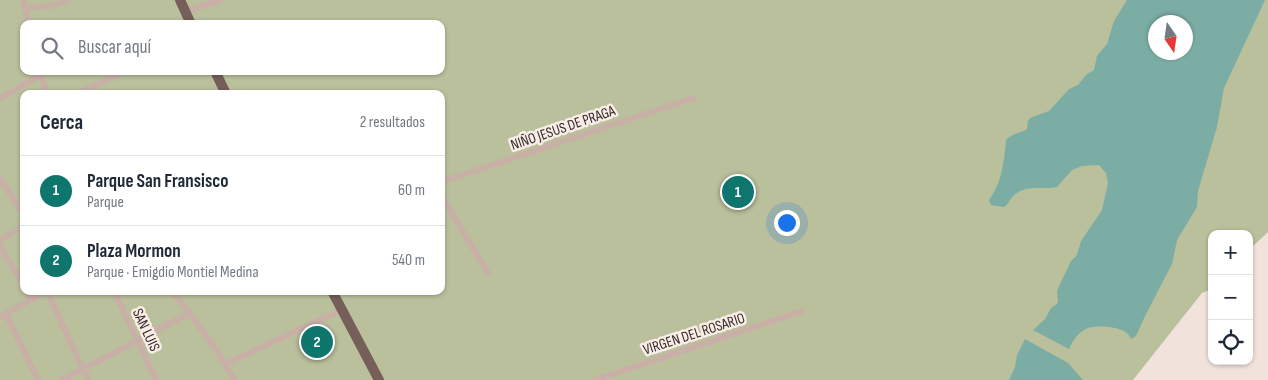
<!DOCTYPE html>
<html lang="es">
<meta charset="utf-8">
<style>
body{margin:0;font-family:"Sofia Sans Condensed",sans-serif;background:#f2f2f3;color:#1f2937}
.controls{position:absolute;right:15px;bottom:15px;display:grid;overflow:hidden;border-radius:10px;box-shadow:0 1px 4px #0004}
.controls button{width:45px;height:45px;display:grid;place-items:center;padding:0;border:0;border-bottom:1px solid #e0e1e3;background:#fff;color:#1f2937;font:25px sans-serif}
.compass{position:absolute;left:1148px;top:15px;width:45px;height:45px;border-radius:50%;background:#fff;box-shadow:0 1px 4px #0004;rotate:167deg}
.you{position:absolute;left:786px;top:222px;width:18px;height:18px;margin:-12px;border:4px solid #fff;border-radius:50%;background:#1a73e8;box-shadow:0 0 0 8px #1a73e833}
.badge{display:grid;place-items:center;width:32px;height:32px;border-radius:50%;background:#0f766e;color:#fff;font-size:16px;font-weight:700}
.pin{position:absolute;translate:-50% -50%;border:2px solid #fff;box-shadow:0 1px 5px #0006}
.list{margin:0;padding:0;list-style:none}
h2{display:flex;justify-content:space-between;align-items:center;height:65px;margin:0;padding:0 20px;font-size:21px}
h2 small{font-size:16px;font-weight:400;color:#747a83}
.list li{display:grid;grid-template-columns:32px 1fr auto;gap:15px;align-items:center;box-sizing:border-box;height:70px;padding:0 20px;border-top:1px solid #e0e1e3}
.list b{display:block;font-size:19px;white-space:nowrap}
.list p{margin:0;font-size:16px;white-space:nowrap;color:#747a83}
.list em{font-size:16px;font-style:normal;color:#747a83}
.icon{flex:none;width:28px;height:28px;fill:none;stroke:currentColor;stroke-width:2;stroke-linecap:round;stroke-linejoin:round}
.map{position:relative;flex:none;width:1268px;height:380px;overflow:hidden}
.search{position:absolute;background:#fff;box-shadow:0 1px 4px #0004;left:20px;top:20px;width:425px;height:55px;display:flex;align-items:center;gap:12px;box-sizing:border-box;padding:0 18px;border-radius:10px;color:#747a83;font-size:19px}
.panel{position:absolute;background:#fff;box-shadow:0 1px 4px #0004;left:20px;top:90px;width:425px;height:205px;border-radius:10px}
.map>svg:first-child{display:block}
.green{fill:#babf9c;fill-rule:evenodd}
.water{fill:#7bada5;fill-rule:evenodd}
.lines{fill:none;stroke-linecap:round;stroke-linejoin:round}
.street{stroke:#c8b0a7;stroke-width:6}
.primary{stroke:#765e59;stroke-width:10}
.labels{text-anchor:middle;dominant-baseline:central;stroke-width:5;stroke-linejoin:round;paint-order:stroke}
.street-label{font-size:15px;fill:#352928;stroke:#f9ede7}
</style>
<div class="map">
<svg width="1268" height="380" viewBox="0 0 1268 380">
<rect width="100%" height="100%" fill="#f1e2db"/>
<!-- green -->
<path class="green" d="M 0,0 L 1268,0 L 1268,232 L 1252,247 L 1249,268 L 1249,234 L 1212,234 L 1212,289 L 1202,293 L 1133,380 L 0,380 ZM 1156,22 L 1186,22 L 1186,52 L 1156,52 ZM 24,24 L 441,24 L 441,71 L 24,71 ZM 24,94 L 441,94 L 441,291 L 24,291 Z"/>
<!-- water -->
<g class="water">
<path d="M 1127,0 L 1265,0 L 1224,88 L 1217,127 L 1198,191 L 1197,207 L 1177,240 L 1172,264 L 1145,316 L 1136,336 L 1131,339 C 1130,337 1129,335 1127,333 C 1119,326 1092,324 1084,330 C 1077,334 1072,342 1069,349 L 1033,330 L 1045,319 L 1051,308 L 1057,304 L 1058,301 L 1057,291 L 1060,284 L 1071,261 L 1077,255 L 1081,241 L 1102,210 L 1108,183 L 1106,173 L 1099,165 L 1082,166 L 1072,170 L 1057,187 C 1044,190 1029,185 1017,193 C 1010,197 1010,203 1004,207 L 991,205 L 989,200 C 1002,182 1004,162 1006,140 C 1014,132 1020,134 1027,129 L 1028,121 L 1030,118 L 1049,111 L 1069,89 L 1078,85 L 1086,75 L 1094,70 L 1097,56 L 1107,44 L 1114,21 ZM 1156,22 L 1186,22 L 1186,52 L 1156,52 Z"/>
<polygon points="1025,339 1068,363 1083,380 1009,380 1015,367 1017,355"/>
</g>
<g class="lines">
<!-- street -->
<g class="street">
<polyline points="23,0 29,24"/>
<polyline points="25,8 51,6 68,0"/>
<polyline points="185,12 220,0"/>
<polyline points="41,72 46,94"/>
<polyline points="75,94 126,71"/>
<polyline points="0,98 42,75"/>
<polyline points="0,179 24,215"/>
<polyline points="441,182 693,98"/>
<polyline points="441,195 488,273"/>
<polyline points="0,240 24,226"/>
<polyline points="0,246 24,286"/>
<polyline points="27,291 31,299"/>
<polyline points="47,291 88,380"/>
<polyline points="114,291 156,380"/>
<path d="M 172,291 C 194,319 217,348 234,380"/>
<polyline points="6,314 38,380"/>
<polyline points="0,317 46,291"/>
<polyline points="225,364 342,310"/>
<polyline points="62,380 190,313"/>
<polyline points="595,380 802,311"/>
</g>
<!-- primary -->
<g class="primary">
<polyline points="180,0 191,24"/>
<polyline points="215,71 226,94"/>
<polyline points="332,291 379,380"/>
</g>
</g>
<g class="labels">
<!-- street labels -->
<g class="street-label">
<text transform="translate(563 128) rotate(-19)">NIÑO JESUS DE PRAGA</text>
<text transform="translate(146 330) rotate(65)">SAN LUIS</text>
<text transform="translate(694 334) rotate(-18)">VIRGEN DEL ROSARIO</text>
</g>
</g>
</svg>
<div class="controls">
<button>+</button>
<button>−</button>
<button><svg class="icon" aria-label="locate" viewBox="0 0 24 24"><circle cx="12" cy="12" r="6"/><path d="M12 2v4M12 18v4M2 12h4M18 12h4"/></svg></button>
</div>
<svg class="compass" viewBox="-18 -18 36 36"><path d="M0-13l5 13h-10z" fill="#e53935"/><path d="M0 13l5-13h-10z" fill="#747a83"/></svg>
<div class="you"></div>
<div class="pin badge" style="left:738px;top:192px">1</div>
<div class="pin badge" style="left:317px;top:342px">2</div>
<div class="search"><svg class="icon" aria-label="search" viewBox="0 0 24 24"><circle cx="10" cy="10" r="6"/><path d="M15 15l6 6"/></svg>Buscar aquí</div>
<section class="panel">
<h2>Cerca<small>2 resultados</small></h2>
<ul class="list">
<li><span class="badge">1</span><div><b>Parque San Fransisco</b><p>Parque</p></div><em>60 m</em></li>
<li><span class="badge">2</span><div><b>Plaza Mormon</b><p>Parque · Emigdio Montiel Medina</p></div><em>540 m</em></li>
</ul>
</section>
</div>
